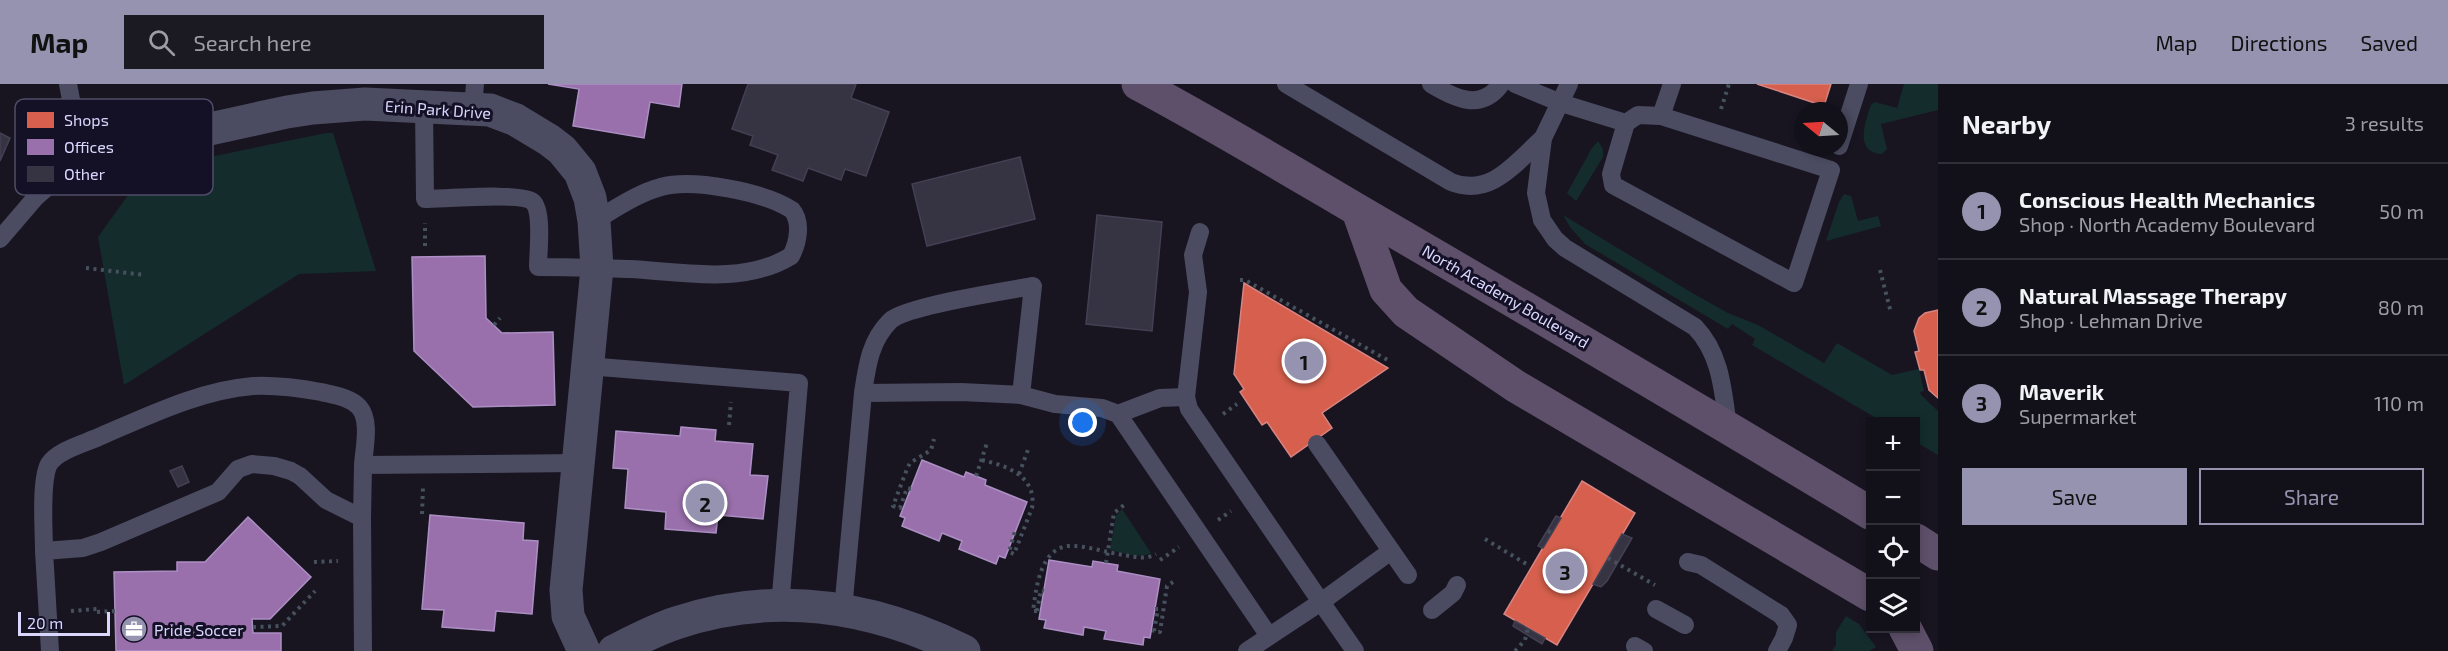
<!DOCTYPE html>
<meta charset="utf-8">
<style>
body{margin:0;font-family:"Exo 2",sans-serif;background:#1b1922;color:#f1f3f6}
.controls{position:absolute;right:18px;bottom:18px;display:grid;overflow:hidden;border-radius:0px;box-shadow:0 3px 9px #0003}
.controls button{width:54px;height:54px;display:grid;place-items:center;padding:0;border:0;border-bottom:2px solid #313038;background:#121019;color:#f1f3f6;font:30px sans-serif}
.compass{position:absolute;left:1794px;top:18px;width:54px;height:54px;border-radius:50%;background:#121019;box-shadow:0 3px 9px #0003;rotate:288deg}
.scale{position:absolute;left:18px;bottom:15px;width:92px;box-sizing:border-box;padding-left:6px;border:3px solid #dad7fe;border-top:0;font-size:16px;line-height:21px;white-space:nowrap;color:#dad7fe;-webkit-text-stroke:4px #141026;paint-order:stroke}
.you{position:absolute;left:1083px;top:339px;width:21px;height:21px;margin:-15px;border:4px solid #fff;border-radius:50%;background:#1a73e8;box-shadow:0 0 0 9px #1a73e833}
.badge{display:grid;place-items:center;width:39px;height:39px;border-radius:50%;background:#9693b1;color:#111;font-size:20px;font-weight:700}
.pin{position:absolute;translate:-50% -50%;border:3px solid #fff;box-shadow:0 2px 6px #0006}
.list{margin:0;padding:0;list-style:none}
h2{display:flex;justify-content:space-between;align-items:center;height:78px;margin:0;padding:0 24px;font-size:26px}
h2 small{font-size:20px;font-weight:400;color:#9c9da2}
.list li{display:grid;grid-template-columns:39px 1fr auto;gap:18px;align-items:center;box-sizing:border-box;height:96px;padding:0 24px;border-top:2px solid #313038}
.list b{display:block;font-size:22px;white-space:nowrap}
.list p{margin:0;font-size:20px;white-space:nowrap;color:#9c9da2}
.list em{font-size:20px;font-style:normal;color:#9c9da2}
.actions{display:flex;gap:12px;padding:18px 24px}
.actions a{flex:1;padding:14px 0;border:2px solid #9693b1;border-radius:0px;text-align:center;font-size:21px;color:#9693b1}
.actions .main{background:#9693b1;color:#111}
.icon{flex:none;width:33px;height:33px;fill:none;stroke:currentColor;stroke-width:2;stroke-linecap:round;stroke-linejoin:round}
.map{position:relative;flex:none;width:1938px;height:567px;overflow:hidden}
header{display:flex;align-items:center;gap:36px;box-sizing:border-box;height:84px;padding:0 30px;background:#9693b1;color:#111}
header strong{font-size:28px}
nav{display:flex;gap:33px;margin-inline-start:auto;font-size:21px}
.search{width:420px;height:54px;background:#1b1922;display:flex;align-items:center;gap:15px;box-sizing:border-box;padding:0 21px;border-radius:0px;color:#9c9da2;font-size:22px}
main{display:flex}
aside{flex:1;background:#121019}
.map>svg:first-child{display:block}
.green{fill:#142c2c}
.shops{fill:#d6604d;stroke:#d78482;stroke-width:1.5}
.offices{fill:#9970ab;stroke:#ac8fc4;stroke-width:1.5}
.building{fill:#363343;stroke:#444054;stroke-width:1.5}
.lines{fill:none;stroke-linecap:round;stroke-linejoin:round}
.path{stroke:#46515e;stroke-width:4;stroke-dasharray:3 4.5;stroke-linecap:butt}
.service{stroke:#4b4b61;stroke-width:18}
.minor{stroke:#4b4b61;stroke-width:33}
.trunk{stroke:#5e506a;stroke-width:33}
.labels{text-anchor:middle;dominant-baseline:central;stroke-width:6;stroke-linejoin:round;paint-order:stroke}
.street-label{font-size:16px;fill:#dad7fe;stroke:#141026}
.poi-label{font-size:16px;fill:#dad7fe;stroke:#141026;text-anchor:start}
.key{fill:#141026;stroke:#4f4c67;stroke-width:1.5}
.key-label{font-size:16px;fill:#dad7fe}
</style>
<header>
<strong>Map</strong>
<div class="search"><svg class="icon" aria-label="search" viewBox="0 0 24 24"><circle cx="10" cy="10" r="6"/><path d="M15 15l6 6"/></svg>Search here</div>
<nav><a>Map</a><a>Directions</a><a>Saved</a></nav>
</header>
<main>
<div class="map">
<svg width="1938" height="567" viewBox="0 0 1938 567">
<rect width="100%" height="100%" fill="#181521"/>
<!-- green -->
<g class="green">
<path d="M 1904,0 L 1938,0 L 1938,26 L 1881,40 L 1887,65 L 1882,70 C 1854,69 1865,38 1871,21 L 1875,18 L 1897,24 Z"/>
<polygon points="326,49 333,49 376,187 299,190 124,301 98,153 146,86"/>
<polygon points="1598,57 1603,65 1603,73 1576,117 1567,109 1592,64"/>
<polygon points="1844,110 1851,112 1858,137 1878,132 1881,142 1826,157 1839,118"/>
<polygon points="1563,131 1694,210 1728,229 1758,241 1824,279 1837,259 1892,291 1919,285 1924,307 1920,308 1921,311 1938,327 1938,371 1916,358 1916,338 1881,337 1752,261 1755,255 1732,240 1728,245 1585,160 1570,143"/>
<path d="M 1122,425 L 1151,469 C 1139,475 1123,469 1110,466 L 1116,432 Z"/>
<polygon points="1846,532 1859,540 1876,563 1869,567 1832,567 1836,561 1836,548"/>
</g>
<!-- shops -->
<g class="shops">
<polygon points="1757,0 1831,0 1824,22"/>
<polygon points="1244,199 1388,284 1322,329 1332,344 1291,373 1267,338 1262,341 1240,308 1244,305 1234,290"/>
<polygon points="1938,226 1938,314 1929,306 1924,286 1920,286 1915,268 1919,267 1914,247 1919,234 1925,229"/>
<polygon points="1582,397 1635,429 1557,561 1504,530"/>
</g>
<!-- offices -->
<g class="offices">
<polygon points="548,0 682,0 679,23 650,18 644,54 573,42 579,5"/>
<polygon points="485,172 486,234 502,249 553,248 555,321 473,323 414,267 412,173"/>
<polygon points="681,343 716,346 715,357 753,360 750,391 768,392 763,435 718,431 716,449 665,445 666,428 625,424 628,385 613,384 616,347 680,352"/>
<polygon points="922,376 964,393 966,388 986,396 985,401 1027,418 1005,474 999,472 996,480 959,465 962,457 942,449 939,457 902,442 905,434 900,432"/>
<polygon points="430,431 524,439 523,456 538,457 532,530 496,527 494,547 442,543 444,526 422,525"/>
<polygon points="248,433 311,493 270,535 252,535 253,549 281,549 281,567 116,567 114,488 177,487 177,478 205,478"/>
<polygon points="1049,476 1092,483 1093,477 1118,481 1117,487 1160,495 1150,554 1144,553 1143,561 1104,555 1106,547 1084,543 1083,551 1044,544 1046,536 1039,535"/>
</g>
<!-- building -->
<g class="building">
<polygon points="748,0 856,0 851,14 889,28 866,92 845,85 841,96 808,84 803,97 772,86 778,71 750,61 753,52 732,45"/>
<polygon points="0,49 10,54 0,77"/>
<polygon points="1020,73 1035,135 927,162 912,100"/>
<polygon points="1097,131 1162,138 1152,247 1086,240"/>
<polygon points="182,382 189,398 178,403 170,387"/>
<polygon points="1556,432 1561,434 1543,464 1538,462"/>
<polygon points="1622,450 1632,454 1607,497 1601,503 1593,500"/>
<polygon points="1515,537 1545,554 1542,560 1513,542"/>
</g>
<g class="lines">
<!-- path -->
<g class="path">
<polyline points="1721,25 1729,0"/>
<polyline points="425,162 425,139"/>
<polyline points="86,184 145,191"/>
<polyline points="1880,186 1891,229"/>
<polyline points="1240,196 1245,196 1391,278"/>
<polyline points="494,241 500,234"/>
<polyline points="1223,330 1237,320"/>
<polyline points="729,341 731,318"/>
<path d="M 982,376 C 1007,382 1037,392 1032,424 L 1014,470 L 1009,468 L 1015,447"/>
<polyline points="1019,390 1029,363"/>
<polyline points="976,392 987,359"/>
<polyline points="911,405 907,404 900,424 893,422 907,385 910,379 931,366 934,355"/>
<polyline points="422,430 423,403"/>
<polyline points="1218,436 1231,427"/>
<polyline points="1548,447 1552,449"/>
<polyline points="1485,455 1528,481"/>
<polyline points="1608,474 1655,501"/>
<polyline points="1160,476 1179,463"/>
<polyline points="314,478 338,477"/>
<polyline points="1106,479 1114,429 1124,421"/>
<polyline points="1155,525 1158,525 1154,547 1160,548 1167,502 1173,498"/>
<polyline points="71,527 97,525"/>
<path d="M 1037,527 L 1033,527 C 1036,505 1040,465 1068,462 C 1086,461 1107,469 1124,471 C 1135,473 1145,476 1156,470"/>
<polyline points="1037,527 1041,506 1044,507"/>
<polyline points="97,528 115,527"/>
<polyline points="253,543 282,542 315,507"/>
<polyline points="1515,567 1525,556 1528,544"/>
</g>
<!-- service -->
<g class="service">
<path d="M 1286,0 L 1451,98 C 1491,114 1516,78 1543,54"/>
<path d="M 1431,0 C 1454,14 1481,28 1501,0"/>
<polyline points="1515,0 1561,19 1626,39 1611,90 1613,101 1794,199 1831,86 1661,32 1638,31 1626,39"/>
<path d="M 1569,0 L 1543,54 L 1536,109 L 1542,136 L 1555,155 L 1565,164 L 1695,243 C 1721,270 1723,307 1728,343"/>
<path d="M 424,21 L 425,115 C 443,115 523,108 533,118 C 543,128 538,169 538,183 C 569,183 599,184 630,185 C 682,188 744,201 791,172 C 798,159 802,138 792,126 C 764,108 693,94 661,103 C 638,109 615,125 594,137"/>
<polyline points="473,24 475,0"/>
<polyline points="1661,32 1672,0"/>
<polyline points="1839,62 1859,0"/>
<polyline points="1200,148 1193,171 1198,208 1186,313 1189,325 1321,518 1391,467"/>
<polyline points="0,155 36,113 82,73 68,0"/>
<polyline points="587,282 799,299 780,522"/>
<path d="M 863,309 C 867,282 870,257 890,237 C 903,223 1009,206 1033,202 L 1021,311"/>
<polyline points="1118,330 1160,314 1186,313"/>
<polyline points="1317,360 1408,491"/>
<polyline points="362,434 363,381 578,379"/>
<path d="M 44,467 C 44,447 40,397 49,380 C 58,366 86,359 101,352 C 148,332 201,306 253,302 C 276,301 299,304 321,308 C 333,311 350,313 359,323 C 371,336 364,365 363,381"/>
<polyline points="1688,478 1701,481 1781,531 1788,541 1784,554 1777,567"/>
<polyline points="1656,525 1685,541"/>
<polyline points="843,526 863,309 961,308 1021,311 1055,320 1102,324 1118,330 1269,552"/>
<polyline points="1432,526 1453,509 1457,501"/>
<polyline points="1635,562 1644,567"/>
<polyline points="50,567 44,467 83,464 101,458 218,408 238,385 252,380 274,382 291,387 300,392 326,416 362,434 363,567"/>
<polyline points="1247,567 1321,518 1355,567"/>
</g>
<!-- minor -->
<g class="minor">
<polyline points="82,73 287,28 313,24 365,20 490,26 516,36 549,56 562,66 580,88 590,114 594,137 597,184 566,506 568,532 584,567"/>
<path d="M 614,567 C 634,557 655,546 676,539 C 775,506 873,522 964,567"/>
</g>
<!-- trunk -->
<g class="trunk">
<path d="M 1138,0 C 1224,46 1306,96 1390,145 C 1551,239 1711,333 1870,429"/>
<polyline points="1358,127 1386,206 1406,228 1517,303 1870,511"/>
<polyline points="1916,456 1938,470"/>
<polyline points="1905,544 1917,567"/>
</g>
</g>
<!-- icons -->
<defs>
<symbol id="office-disc" viewBox="-11 -11 22 22"><circle r="9.5" fill="#9693b1" stroke="#141026"/><path d="M-6-3h4V-5.5h4V-3h4V5H-6ZM-1-4.5V-3h2v-1.5ZM-6 0V1H6V0Z" fill="#fff"/></symbol>
</defs>
<g fill-rule="evenodd">
<use href="#office-disc" x="119" y="530" width="30" height="30"/>
</g>
<g class="labels">
<!-- street labels -->
<g class="street-label">
<text transform="translate(438 25) rotate(4)">Erin Park Drive</text>
<text transform="translate(1506 212) rotate(30)">North Academy Boulevard</text>
</g>
<!-- poi labels -->
<g class="poi-label">
<text x="154" y="545">Pride Soccer</text>
</g>
</g>
<!-- legend -->
<rect x="15" y="15" width="198" height="96" rx="9" class="key"/>
<rect x="27" y="28" width="27" height="16" fill="#d6604d"/>
<rect x="27" y="55" width="27" height="16" fill="#9970ab"/>
<rect x="27" y="82" width="27" height="16" fill="#363343"/>
<g class="key-label">
<text x="64" y="42">Shops</text>
<text x="64" y="69">Offices</text>
<text x="64" y="96">Other</text>
</g>
</svg>
<div class="controls">
<button>+</button>
<button>−</button>
<button><svg class="icon" aria-label="locate" viewBox="0 0 24 24"><circle cx="12" cy="12" r="6"/><path d="M12 2v4M12 18v4M2 12h4M18 12h4"/></svg></button>
<button><svg class="icon" aria-label="layers" viewBox="0 0 24 24"><path d="M12 4l9 5-9 5-9-5zM3 14l9 5 9-5"/></svg></button>
</div>
<svg class="compass" viewBox="-18 -18 36 36"><path d="M0-13l5 13h-10z" fill="#e53935"/><path d="M0 13l5-13h-10z" fill="#9c9da2"/></svg>
<div class="scale">20 m</div>
<div class="you"></div>
<div class="pin badge" style="left:1304px;top:277px">1</div>
<div class="pin badge" style="left:705px;top:419px">2</div>
<div class="pin badge" style="left:1565px;top:487px">3</div>
</div>
<aside>
<h2>Nearby<small>3 results</small></h2>
<ul class="list">
<li><span class="badge">1</span><div><b>Conscious Health Mechanics</b><p>Shop · North Academy Boulevard</p></div><em>50 m</em></li>
<li><span class="badge">2</span><div><b>Natural Massage Therapy</b><p>Shop · Lehman Drive</p></div><em>80 m</em></li>
<li><span class="badge">3</span><div><b>Maverik</b><p>Supermarket</p></div><em>110 m</em></li>
</ul>
<div class="actions"><a class="main">Save</a><a>Share</a></div>
</aside>
</main>
